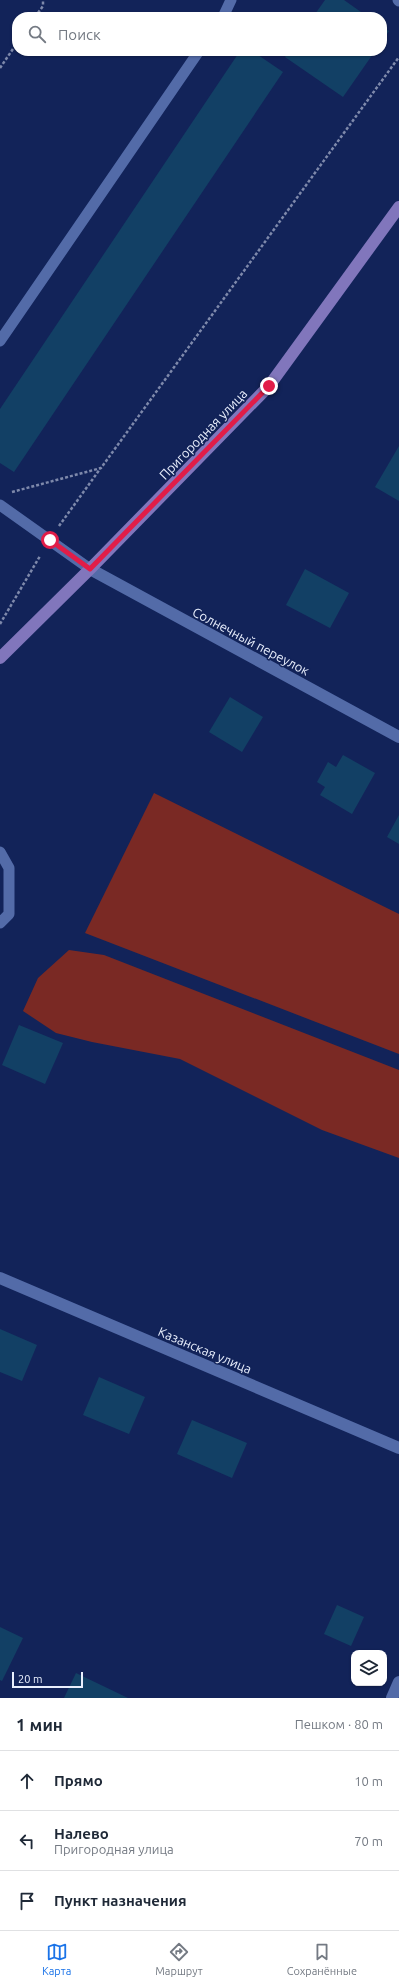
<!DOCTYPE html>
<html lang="ru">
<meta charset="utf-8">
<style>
body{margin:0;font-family:Ubuntu,sans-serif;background:#f2f2f3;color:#1f2937}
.controls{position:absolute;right:12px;bottom:12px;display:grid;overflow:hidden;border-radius:8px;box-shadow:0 1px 3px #0004}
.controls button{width:36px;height:36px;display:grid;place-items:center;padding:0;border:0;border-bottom:1px solid #e0e1e3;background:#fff;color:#1f2937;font:20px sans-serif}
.scale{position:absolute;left:12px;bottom:10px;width:71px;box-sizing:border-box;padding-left:4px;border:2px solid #e9effd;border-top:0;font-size:11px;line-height:14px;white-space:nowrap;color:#e9effd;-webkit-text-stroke:3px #122359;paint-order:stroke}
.stop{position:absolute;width:12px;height:12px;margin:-9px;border:3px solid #e11d48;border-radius:50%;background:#fff}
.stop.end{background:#e11d48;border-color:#fff;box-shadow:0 1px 4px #0008}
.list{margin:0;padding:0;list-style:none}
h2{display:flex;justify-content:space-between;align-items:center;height:52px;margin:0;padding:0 16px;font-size:17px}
h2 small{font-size:13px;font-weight:400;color:#747a83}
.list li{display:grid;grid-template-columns:26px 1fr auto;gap:12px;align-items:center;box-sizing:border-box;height:60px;padding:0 16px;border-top:1px solid #e0e1e3}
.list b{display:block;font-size:15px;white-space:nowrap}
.list p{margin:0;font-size:13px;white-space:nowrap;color:#747a83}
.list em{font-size:13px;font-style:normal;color:#747a83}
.icon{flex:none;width:22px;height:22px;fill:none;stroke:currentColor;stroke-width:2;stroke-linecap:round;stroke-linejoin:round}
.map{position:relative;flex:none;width:399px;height:1698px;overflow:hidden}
.search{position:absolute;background:#fff;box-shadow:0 1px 3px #0004;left:12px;right:12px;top:12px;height:44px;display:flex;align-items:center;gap:10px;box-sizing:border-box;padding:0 14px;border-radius:16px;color:#747a83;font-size:15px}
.sheet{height:232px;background:#fff}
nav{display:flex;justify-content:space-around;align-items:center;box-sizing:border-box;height:56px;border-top:1px solid #e0e1e3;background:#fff;font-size:11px;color:#747a83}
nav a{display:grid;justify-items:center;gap:2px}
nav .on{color:#1a73e8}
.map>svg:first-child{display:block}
.green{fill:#7a2924}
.building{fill:#124065}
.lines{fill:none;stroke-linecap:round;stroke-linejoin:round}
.path{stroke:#7e89ab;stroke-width:2.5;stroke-dasharray:3 2;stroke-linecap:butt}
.lane{stroke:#536ba8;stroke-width:11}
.street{stroke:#536ba8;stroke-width:12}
.secondary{stroke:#8176bc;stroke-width:12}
.route{stroke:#e11d48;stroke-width:5}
.labels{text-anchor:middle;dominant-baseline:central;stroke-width:3;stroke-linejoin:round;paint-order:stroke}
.street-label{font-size:13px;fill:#e9effd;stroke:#122359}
</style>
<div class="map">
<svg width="399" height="1698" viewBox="0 0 399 1698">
<rect width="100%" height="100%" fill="#122359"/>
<!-- green -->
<g class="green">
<polygon points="154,793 399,914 399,1054 85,933"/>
<polygon points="69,950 104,955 399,1070 399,1158 322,1130 180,1059 92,1042 56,1033 23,1011 38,978"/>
</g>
<!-- building -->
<g class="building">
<polygon points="325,0 344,0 368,17 313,17"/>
<polygon points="382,27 389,31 382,41"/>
<polygon points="240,51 252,51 283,72 14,472 0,463 0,409"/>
<polygon points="289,51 375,51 343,97 285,57"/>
<polygon points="399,446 399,501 375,487"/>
<polygon points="305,569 349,593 330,628 286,605"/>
<polygon points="230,697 263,717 242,752 209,732"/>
<polygon points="343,755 375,773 352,814 320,795 325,787 317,782 328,762 336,767"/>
<polygon points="399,815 399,844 387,837"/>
<polygon points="19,1025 63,1043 45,1084 2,1065"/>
<polygon points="0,1329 37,1345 22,1381 0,1372"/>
<polygon points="99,1377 145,1397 129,1434 83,1415"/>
<polygon points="192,1420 247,1443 232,1478 177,1454"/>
<polygon points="337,1605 364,1617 351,1646 324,1634"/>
<polygon points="0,1627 23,1638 2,1681 0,1680"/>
<polygon points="76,1673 128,1698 64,1698"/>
</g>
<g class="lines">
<!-- path -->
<g class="path">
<polyline points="35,17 43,6 43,0"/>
<polyline points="0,68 17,43"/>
<polyline points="12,492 101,468 399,57"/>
<polyline points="59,526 100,469"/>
<polyline points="0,624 40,556"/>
</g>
<!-- lane -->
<g class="lane">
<polyline points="398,0 399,1"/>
<polyline points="223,17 231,0"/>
<polyline points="0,341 199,51"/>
<polyline points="0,505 90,569"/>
<polyline points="0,852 9,868 9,914 0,923"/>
</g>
<!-- street -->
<g class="street">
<polyline points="90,569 399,737"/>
<polyline points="0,1278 399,1448"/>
<polyline points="392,1698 399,1682"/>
</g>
<!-- secondary -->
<polyline class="secondary" points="0,658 90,569 269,386 399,207"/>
</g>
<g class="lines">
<!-- route -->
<polyline class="route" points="50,540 90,569 269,386"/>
</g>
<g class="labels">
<!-- street labels -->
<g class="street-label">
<text transform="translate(203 434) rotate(-46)">Пригородная улица</text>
<text transform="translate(251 641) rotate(28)">Солнечный переулок</text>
<text transform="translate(205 1350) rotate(23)">Казанская улица</text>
</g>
</g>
</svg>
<div class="controls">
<button><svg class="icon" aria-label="layers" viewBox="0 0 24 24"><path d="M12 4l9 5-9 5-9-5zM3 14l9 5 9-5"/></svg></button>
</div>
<div class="scale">20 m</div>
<div class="stop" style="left:50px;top:540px"></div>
<div class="stop end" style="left:269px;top:386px"></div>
<div class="search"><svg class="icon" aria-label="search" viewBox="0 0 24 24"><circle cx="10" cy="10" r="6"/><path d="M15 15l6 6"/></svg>Поиск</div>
</div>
<section class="sheet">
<h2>1 мин<small>Пешком · 80 m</small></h2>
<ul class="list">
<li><svg class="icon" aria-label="ahead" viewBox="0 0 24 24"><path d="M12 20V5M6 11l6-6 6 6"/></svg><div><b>Прямо</b></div><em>10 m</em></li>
<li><svg class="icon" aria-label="left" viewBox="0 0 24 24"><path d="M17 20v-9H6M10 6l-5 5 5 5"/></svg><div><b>Налево</b><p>Пригородная улица</p></div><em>70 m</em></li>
<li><svg class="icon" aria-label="arrive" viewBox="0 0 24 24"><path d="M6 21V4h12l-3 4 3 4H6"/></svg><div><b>Пункт назначения</b></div></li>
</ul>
</section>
<nav>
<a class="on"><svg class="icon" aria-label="map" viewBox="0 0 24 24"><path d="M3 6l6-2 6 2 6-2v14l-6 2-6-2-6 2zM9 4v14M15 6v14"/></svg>Карта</a>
<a><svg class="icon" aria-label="directions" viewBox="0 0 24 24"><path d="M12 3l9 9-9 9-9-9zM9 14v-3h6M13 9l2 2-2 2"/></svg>Маршрут</a>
<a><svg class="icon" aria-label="saved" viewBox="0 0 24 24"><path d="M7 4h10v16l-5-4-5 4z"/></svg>Сохранённые</a>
</nav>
